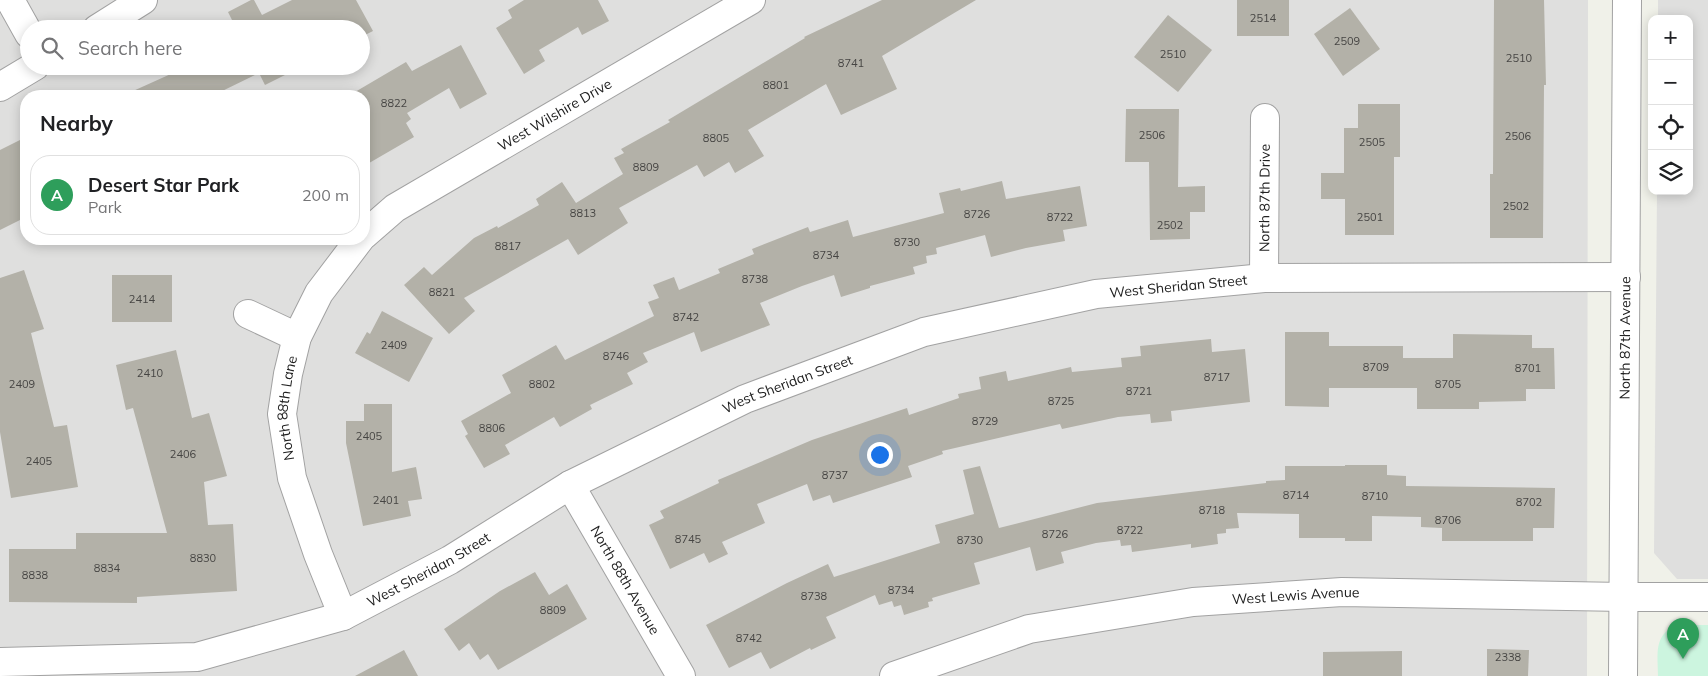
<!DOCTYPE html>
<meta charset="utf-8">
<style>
body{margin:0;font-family:Mulish,sans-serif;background:#f6f6f6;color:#202124}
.controls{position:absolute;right:15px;top:15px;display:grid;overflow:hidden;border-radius:10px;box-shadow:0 2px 12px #0003}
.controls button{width:45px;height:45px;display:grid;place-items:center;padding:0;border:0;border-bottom:1px solid #e0e0e0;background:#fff;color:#202124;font:25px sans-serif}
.you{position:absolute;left:879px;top:454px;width:18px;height:18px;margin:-12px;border:4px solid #fff;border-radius:50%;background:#1a73e8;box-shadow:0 0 0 8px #1a73e833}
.badge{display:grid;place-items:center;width:32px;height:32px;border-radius:50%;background:#2563eb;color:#fff;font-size:16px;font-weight:700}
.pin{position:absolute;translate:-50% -41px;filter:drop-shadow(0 1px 2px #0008)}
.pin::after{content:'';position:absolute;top:26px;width:18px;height:15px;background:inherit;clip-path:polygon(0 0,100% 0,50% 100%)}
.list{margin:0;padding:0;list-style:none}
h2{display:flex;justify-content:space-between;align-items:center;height:65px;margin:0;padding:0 20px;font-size:21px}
h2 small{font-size:16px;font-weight:400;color:#757577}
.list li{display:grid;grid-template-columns:32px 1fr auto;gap:15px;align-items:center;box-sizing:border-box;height:80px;margin:0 10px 10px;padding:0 10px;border:1px solid #e0e0e0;border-radius:20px}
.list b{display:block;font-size:19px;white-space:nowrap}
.list p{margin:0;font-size:16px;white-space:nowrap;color:#757577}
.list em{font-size:16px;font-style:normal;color:#757577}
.icon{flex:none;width:28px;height:28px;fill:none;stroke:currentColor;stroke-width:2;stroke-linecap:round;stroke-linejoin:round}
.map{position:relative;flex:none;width:1708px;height:676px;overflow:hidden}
.search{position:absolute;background:#fff;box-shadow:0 2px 12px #0003;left:20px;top:20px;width:350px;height:55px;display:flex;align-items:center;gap:12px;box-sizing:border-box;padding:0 18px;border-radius:28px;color:#757577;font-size:19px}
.panel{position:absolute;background:#fff;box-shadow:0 2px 12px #0003;left:20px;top:90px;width:350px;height:155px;border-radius:20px}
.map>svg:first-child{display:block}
.residential{fill:#dfdfde;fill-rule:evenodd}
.park{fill:#ccf5df}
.building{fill:#b3b1a8}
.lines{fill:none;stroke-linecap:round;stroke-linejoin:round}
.minor-casing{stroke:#a2a2a2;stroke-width:30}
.tertiary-casing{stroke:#a2a2a2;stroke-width:30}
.minor{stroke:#fff;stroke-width:28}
.tertiary{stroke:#fff;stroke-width:28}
.labels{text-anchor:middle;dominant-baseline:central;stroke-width:4.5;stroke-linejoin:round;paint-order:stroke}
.number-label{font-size:11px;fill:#464543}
.street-label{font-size:14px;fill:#212121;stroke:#fff}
</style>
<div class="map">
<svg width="1708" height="676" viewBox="0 0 1708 676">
<rect width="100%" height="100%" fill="#f0f1e9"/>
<!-- residential -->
<g class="residential">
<path d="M 0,0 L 1588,0 L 1587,676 L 0,676 ZM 29,29 L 361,29 L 361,66 L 29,66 ZM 26,96 L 364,96 L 364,239 L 26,239 Z"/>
<polygon points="1658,0 1708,0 1708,579 1677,579 1654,553 1657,191 1689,191 1689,19 1658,19"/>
</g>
<!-- park -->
<path class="park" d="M 1676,625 L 1708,625 L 1708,676 L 1658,676 C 1658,654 1653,636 1676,625 Z"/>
<!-- building -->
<g class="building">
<polygon points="251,0 254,0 262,15 292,0 356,0 373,31 361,37 361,29 233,29 236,28 228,12"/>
<polygon points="524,0 598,0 609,21 582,35 578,27 539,50 545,61 524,74 496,28 512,18 508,10"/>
<polygon points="882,0 976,0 882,56 897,89 841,115 826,84 748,130 764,156 735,173 729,162 704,177 697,165 619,208 628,223 578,255 568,239 464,298 475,311 449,334 404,285 424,267 432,275 474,238 497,226 498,228 539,205 536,199 562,182 576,203 623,174 614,158 624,153 621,149 670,122 668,120 805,38 804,37"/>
<rect x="1237" y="0" width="52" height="36"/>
<polygon points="1494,0 1544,0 1546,85 1544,85 1543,238 1490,238 1490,174 1493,174"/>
<polygon points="1350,8 1380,49 1343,76 1314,34"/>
<polygon points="1168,15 1212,50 1178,92 1134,57"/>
<polygon points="461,45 487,94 460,109 449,88 407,113 411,119 406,123 414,137 364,166 364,96 358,96 355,92 406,62 412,71"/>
<polygon points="169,66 303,66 265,85 259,73 212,96 122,96 173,73"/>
<polygon points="1358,104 1400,104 1400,157 1394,157 1394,235 1345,235 1345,199 1321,199 1321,173 1344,173 1344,128 1358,128"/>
<polygon points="1126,109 1179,109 1178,187 1205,186 1205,212 1190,212 1190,239 1150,240 1149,162 1125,162"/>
<polygon points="26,137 26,217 0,230 0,150"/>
<polygon points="1002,181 1006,199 1080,186 1087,226 1063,230 1065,241 1026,248 991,257 985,235 936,248 937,254 926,256 927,263 913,267 915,274 870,286 870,288 841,297 834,275 802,286 760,303 770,325 701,352 694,332 643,353 648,362 627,373 633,384 590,405 592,409 560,427 554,417 505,445 510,454 484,468 465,436 468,434 461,421 511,393 502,375 556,345 565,360 654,316 648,302 659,298 653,285 674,277 679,290 720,273 718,269 754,254 752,249 808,227 810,232 848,220 853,237 944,213 939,193 960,188 961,191"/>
<polygon points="24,270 44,329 31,333 54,427 67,425 78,487 11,498 0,432 0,278"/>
<rect x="112" y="275" width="60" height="47"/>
<polygon points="382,311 433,338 409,382 355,353 367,332 370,334"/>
<polygon points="1285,332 1329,332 1329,346 1403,346 1403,358 1453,358 1453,334 1532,335 1532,348 1554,348 1555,389 1526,389 1526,401 1479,402 1479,409 1417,409 1417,388 1329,388 1329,407 1285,406"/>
<polygon points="1211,339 1212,352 1245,349 1250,402 1171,411 1172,421 1151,423 1150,414 1118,417 1062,429 1060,424 942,451 943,454 908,466 912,477 833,503 830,495 813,501 807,484 757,504 765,523 722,542 728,554 709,563 704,553 670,569 649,525 664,518 660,511 719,483 718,480 812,440 907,408 909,415 959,398 958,394 981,389 979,377 1006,371 1008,381 1071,367 1072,372 1122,367 1121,358 1141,356 1140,346"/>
<polygon points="176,350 192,418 209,413 227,476 204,482 208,525 233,524 237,591 137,597 137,603 9,602 9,549 76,549 76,533 167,533 133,408 126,410 116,365"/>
<polygon points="364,404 392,404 392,472 416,467 422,499 408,501 411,516 363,526 346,443 346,421 364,421"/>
<polygon points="1345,465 1387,465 1387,475 1406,476 1406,486 1555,488 1554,528 1533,528 1533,541 1442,541 1442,528 1421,527 1421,517 1372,516 1372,541 1345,541 1345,538 1299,538 1299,514 1237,513 1239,528 1226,529 1226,533 1217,534 1218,544 1191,548 1191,544 1132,552 1131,545 1121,546 1120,540 1096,543 1061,552 1064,563 1036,571 1030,547 974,563 980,584 932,598 933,601 928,602 929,607 904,615 901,605 894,607 892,601 879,605 875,595 826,617 836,638 811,650 810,648 770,669 761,652 729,668 706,625 787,583 828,564 834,577 940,543 935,525 974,514 963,470 980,466 999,528 1097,503 1266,483 1266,481 1285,480 1285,466 1345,466"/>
<polygon points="535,572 549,595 567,584 587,619 498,670 488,654 480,660 469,643 459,651 444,629 500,591"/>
<polygon points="1487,649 1529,650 1528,676 1487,676"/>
<polygon points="404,650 418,676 355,676"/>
<polygon points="1402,651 1402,676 1323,676 1323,652"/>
</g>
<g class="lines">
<defs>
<g id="minor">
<polyline points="10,0 29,34"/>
<polyline points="97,29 143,0"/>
<polyline points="0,87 35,66"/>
<path id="s1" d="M 364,235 L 395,208 L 751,0"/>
<path id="s2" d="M 1264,278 L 1265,118"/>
<polyline points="248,314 297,337"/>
<path id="s3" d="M 570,485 L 681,676"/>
<path id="s4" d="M 343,616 L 318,554 L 292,478 L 282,414 L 288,374 L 297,337 L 319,293 L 360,239"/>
<path id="s5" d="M 0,662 L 197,657 L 343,616 L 450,560 L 570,485 L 745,399 L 924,332 L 1096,294 L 1264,278 L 1626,277"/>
<path id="s6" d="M 894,676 L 1029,629 L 1193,602 L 1342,592 L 1624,597 L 1708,597"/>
</g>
<g id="tertiary">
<path id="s7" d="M 1623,676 L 1627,0"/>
</g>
</defs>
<!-- minor casing -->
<use href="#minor" class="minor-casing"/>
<!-- tertiary casing -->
<use href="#tertiary" class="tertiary-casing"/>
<!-- minor -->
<use href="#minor" class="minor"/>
<!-- tertiary -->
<use href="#tertiary" class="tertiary"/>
</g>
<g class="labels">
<!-- number labels -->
<g class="number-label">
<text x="1263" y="18">2514</text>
<text x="1347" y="41">2509</text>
<text x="1173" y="54">2510</text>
<text x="1519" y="58">2510</text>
<text x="851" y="63">8741</text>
<text x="776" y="85">8801</text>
<text x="394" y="103">8822</text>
<text x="1152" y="135">2506</text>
<text x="1518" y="136">2506</text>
<text x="716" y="138">8805</text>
<text x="1372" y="142">2505</text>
<text x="646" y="167">8809</text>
<text x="1516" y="206">2502</text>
<text x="583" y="213">8813</text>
<text x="977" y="214">8726</text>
<text x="1060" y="217">8722</text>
<text x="1370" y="217">2501</text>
<text x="1170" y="225">2502</text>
<text x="907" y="242">8730</text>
<text x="508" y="246">8817</text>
<text x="826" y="255">8734</text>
<text x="755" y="279">8738</text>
<text x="442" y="292">8821</text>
<text x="142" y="299">2414</text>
<text x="686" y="317">8742</text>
<text x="394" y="345">2409</text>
<text x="616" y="356">8746</text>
<text x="1376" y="367">8709</text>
<text x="1528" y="368">8701</text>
<text x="150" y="373">2410</text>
<text x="1217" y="377">8717</text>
<text x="22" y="384">2409</text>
<text x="542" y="384">8802</text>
<text x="1448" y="384">8705</text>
<text x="1139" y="391">8721</text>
<text x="1061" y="401">8725</text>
<text x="985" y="421">8729</text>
<text x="492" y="428">8806</text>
<text x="369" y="436">2405</text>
<text x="183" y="454">2406</text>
<text x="39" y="461">2405</text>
<text x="835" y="475">8737</text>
<text x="1296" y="495">8714</text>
<text x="1375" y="496">8710</text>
<text x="386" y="500">2401</text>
<text x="1529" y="502">8702</text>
<text x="1212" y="510">8718</text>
<text x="1448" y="520">8706</text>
<text x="1130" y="530">8722</text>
<text x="1055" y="534">8726</text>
<text x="688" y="539">8745</text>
<text x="970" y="540">8730</text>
<text x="203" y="558">8830</text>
<text x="107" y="568">8834</text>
<text x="35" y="575">8838</text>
<text x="901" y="590">8734</text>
<text x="814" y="596">8738</text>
<text x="553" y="610">8809</text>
<text x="749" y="638">8742</text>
<text x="1508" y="657">2338</text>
</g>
<!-- street labels -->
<g class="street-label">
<text stroke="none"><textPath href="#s1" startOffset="226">West Wilshire Drive</textPath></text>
<text stroke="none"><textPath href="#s2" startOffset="80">North 87th Drive</textPath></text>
<text stroke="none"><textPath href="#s5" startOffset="1256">West Sheridan Street</textPath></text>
<text stroke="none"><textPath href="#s7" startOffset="338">North 87th Avenue</textPath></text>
<text stroke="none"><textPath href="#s5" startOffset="851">West Sheridan Street</textPath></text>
<text stroke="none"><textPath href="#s4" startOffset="218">North 88th Lane</textPath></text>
<text stroke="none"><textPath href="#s5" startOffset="446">West Sheridan Street</textPath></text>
<text stroke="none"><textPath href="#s3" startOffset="110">North 88th Avenue</textPath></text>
<text stroke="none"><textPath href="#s6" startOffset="412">West Lewis Avenue</textPath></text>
</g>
</g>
</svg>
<div class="controls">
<button>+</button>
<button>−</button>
<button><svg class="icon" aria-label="locate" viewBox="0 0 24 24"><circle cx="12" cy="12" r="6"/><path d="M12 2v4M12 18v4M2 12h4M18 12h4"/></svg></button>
<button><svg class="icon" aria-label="layers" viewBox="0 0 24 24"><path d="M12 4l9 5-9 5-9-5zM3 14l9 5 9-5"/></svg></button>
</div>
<div class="you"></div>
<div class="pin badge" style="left:1683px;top:659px;background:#2e9e5b">A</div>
<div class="search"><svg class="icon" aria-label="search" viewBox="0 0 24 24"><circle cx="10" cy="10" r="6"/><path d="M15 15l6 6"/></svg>Search here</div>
<section class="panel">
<h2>Nearby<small></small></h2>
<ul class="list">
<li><span class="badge" style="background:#2e9e5b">A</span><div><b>Desert Star Park</b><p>Park</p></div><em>200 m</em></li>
</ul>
</section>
</div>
